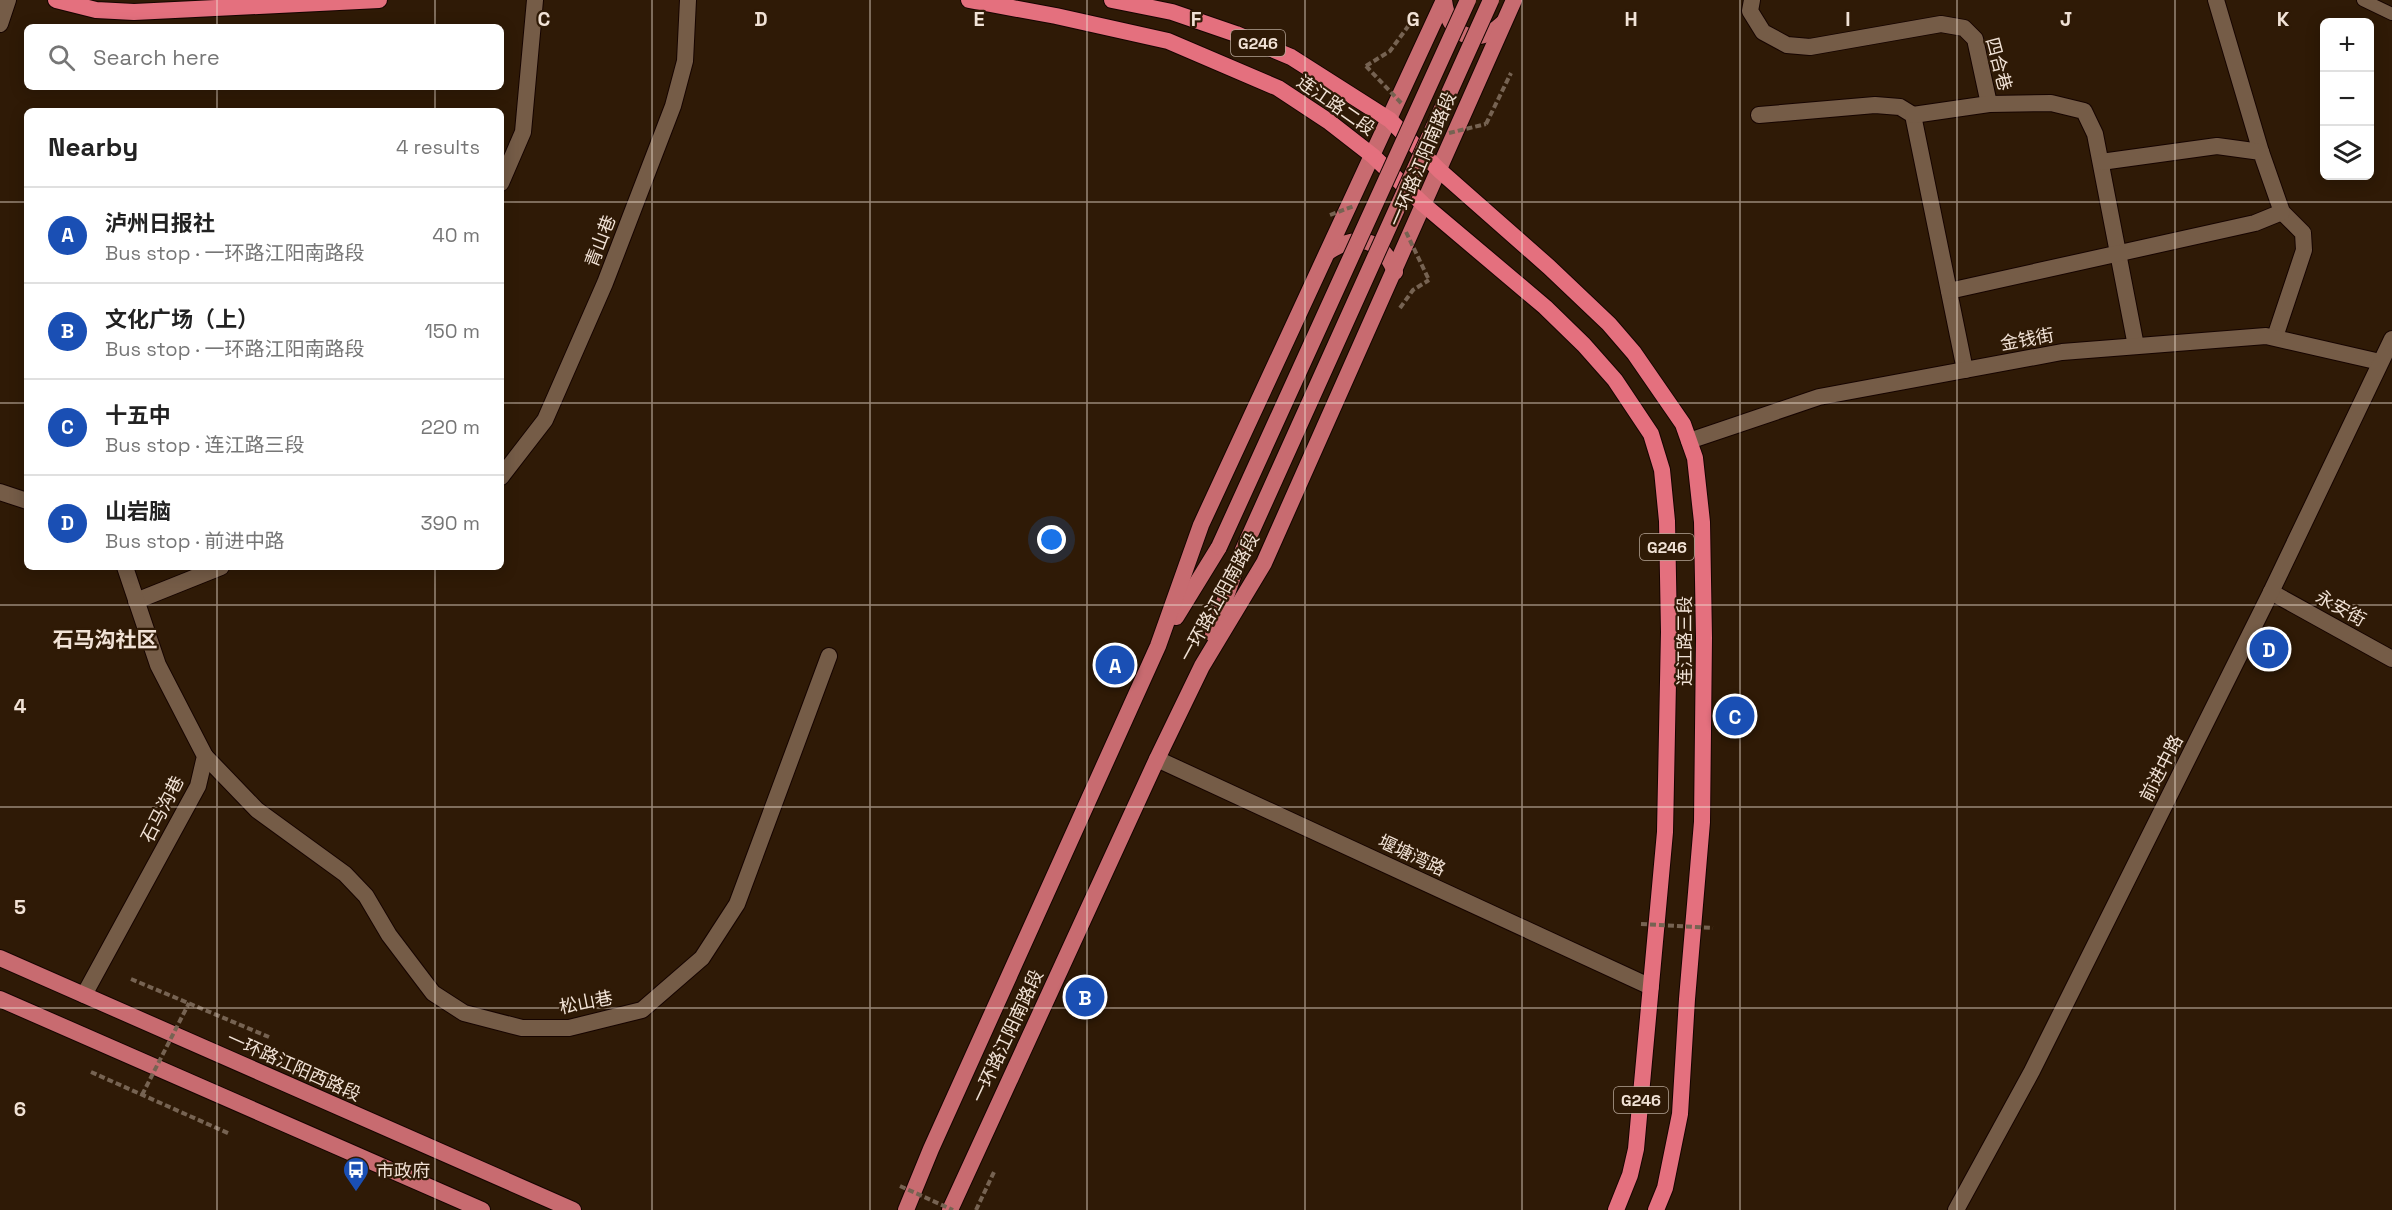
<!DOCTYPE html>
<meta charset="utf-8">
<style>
body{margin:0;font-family:"Space Grotesk","Noto Sans SC",sans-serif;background:#f6f6f6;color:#222}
.controls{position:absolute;right:18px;top:18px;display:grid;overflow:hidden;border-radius:9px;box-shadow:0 3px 15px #0003}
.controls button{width:54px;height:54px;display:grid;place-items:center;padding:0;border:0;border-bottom:2px solid #e0e0e0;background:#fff;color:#222;font:30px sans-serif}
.you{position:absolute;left:1052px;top:540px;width:21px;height:21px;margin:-15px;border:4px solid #fff;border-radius:50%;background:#1a73e8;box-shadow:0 0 0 9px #1a73e833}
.badge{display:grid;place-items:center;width:39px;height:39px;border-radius:50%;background:#3d7343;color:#fff;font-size:20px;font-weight:700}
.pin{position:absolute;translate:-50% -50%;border:3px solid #fff;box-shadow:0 2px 6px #0006}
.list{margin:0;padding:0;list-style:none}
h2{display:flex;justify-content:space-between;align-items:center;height:78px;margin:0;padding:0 24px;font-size:26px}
h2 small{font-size:20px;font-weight:400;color:#767676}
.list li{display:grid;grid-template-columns:39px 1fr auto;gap:18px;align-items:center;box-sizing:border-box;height:96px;padding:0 24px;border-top:2px solid #e0e0e0}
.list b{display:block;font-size:22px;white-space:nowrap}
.list p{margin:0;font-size:20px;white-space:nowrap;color:#767676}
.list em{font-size:20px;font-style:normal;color:#767676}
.icon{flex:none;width:33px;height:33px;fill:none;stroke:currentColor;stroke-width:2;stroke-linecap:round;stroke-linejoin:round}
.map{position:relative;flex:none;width:2392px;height:1210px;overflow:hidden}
.search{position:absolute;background:#fff;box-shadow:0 3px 15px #0003;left:24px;top:24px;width:480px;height:66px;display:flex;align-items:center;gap:15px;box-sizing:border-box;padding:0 21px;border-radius:9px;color:#767676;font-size:22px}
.panel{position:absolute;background:#fff;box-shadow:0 3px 15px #0003;left:24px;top:108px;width:480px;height:462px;border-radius:9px}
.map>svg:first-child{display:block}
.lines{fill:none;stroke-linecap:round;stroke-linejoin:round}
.service-casing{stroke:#160400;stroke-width:14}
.minor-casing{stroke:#160400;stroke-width:18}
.tertiary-casing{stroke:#160400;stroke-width:18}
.primary-casing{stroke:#160400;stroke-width:18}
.trunk-casing{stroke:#160400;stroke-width:18}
.path{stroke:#766352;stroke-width:4;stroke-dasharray:6 3;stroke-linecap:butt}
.service{stroke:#755c47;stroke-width:12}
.minor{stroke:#755c47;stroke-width:16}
.tertiary{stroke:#755c47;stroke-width:16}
.primary{stroke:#c86b70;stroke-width:16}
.trunk{stroke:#e4707e;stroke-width:16}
.primary-bridge-casing{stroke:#160400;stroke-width:18;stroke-linecap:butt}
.path-bridge{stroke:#766352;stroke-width:4;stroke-dasharray:6 3;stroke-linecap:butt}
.primary-bridge{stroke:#c86b70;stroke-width:16}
.grid{fill:none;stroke:#f1e2d6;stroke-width:1.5;stroke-opacity:0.55}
.labels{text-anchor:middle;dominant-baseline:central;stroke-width:4.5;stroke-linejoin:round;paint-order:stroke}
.shield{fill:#2f1a06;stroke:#b7a698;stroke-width:1.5}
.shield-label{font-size:16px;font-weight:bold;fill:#f1e2d6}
.street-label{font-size:18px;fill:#f1e2d6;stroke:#2f1a06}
.poi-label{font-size:18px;fill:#f1e2d6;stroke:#2f1a06;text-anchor:start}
.quarter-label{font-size:21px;font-weight:bold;fill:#f1e2d6;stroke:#2f1a06}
.grid-label{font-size:20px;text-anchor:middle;font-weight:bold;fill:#f1e2d6;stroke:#2f1a06;stroke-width:4.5;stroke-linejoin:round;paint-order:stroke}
</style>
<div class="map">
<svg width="2392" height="1210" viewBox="0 0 2392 1210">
<rect width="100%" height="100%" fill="#2f1a06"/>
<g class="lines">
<defs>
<polyline id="service" points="2363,0 2392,14"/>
<g id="minor">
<polyline points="1752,0 1750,11 1763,32 1787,45 1810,47 1941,24 1964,28 1975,39 1989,104"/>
<polyline points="2216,0 2261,152"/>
<polyline points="1759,115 1875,105 1900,107 1913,115 1965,370"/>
<polyline points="1913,115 1989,104 2051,103 2084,111 2095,134 2136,346"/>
<polyline points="2101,162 2217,146 2261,152 2282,212 2303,233 2304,250 2275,337"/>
<polyline points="501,183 523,132 535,0"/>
<polyline points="1949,291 2255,223 2282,212"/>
<polyline points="1689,441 1819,397 2062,352 2266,336 2380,362"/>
<polyline points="501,477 545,420 605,283 673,106 685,61 688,0"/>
<polyline points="0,492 27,501"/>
<polyline points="2271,592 2392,659"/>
<polyline points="136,601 221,567"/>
<polyline points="205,756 257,810 345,874 366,896 389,935 433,993 464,1013 522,1028 569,1028 642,1010 702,958 737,904 829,656"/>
<polyline points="1157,759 1651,987"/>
<polyline points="84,995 198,786 205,756 158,665 125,567"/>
</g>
<g id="tertiary">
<polyline points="0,24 8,0"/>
<polyline points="1956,1210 2032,1071 2271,592 2392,339"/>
</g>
<g id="primary">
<path d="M 1444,0 C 1448,36 1476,49 1503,23"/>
<path d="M 1328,252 C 1357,233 1382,238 1395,272"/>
<polyline points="1176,617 1219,547"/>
<polyline points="1213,634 1239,559"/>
<polyline points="0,958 573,1210"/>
<polyline points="0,999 482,1210"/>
<polyline points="906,1210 931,1149 1158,646 1201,525 1444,0"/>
<polyline points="950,1210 1157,759 1202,666 1264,563 1514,0"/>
</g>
<g id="trunk">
<polyline points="56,0 96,10 134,12 379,0"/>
<polyline points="969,0 1056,16 1168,41 1278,88 1328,121 1373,156 1423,204 1545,307 1584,345 1615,380 1651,434 1662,470 1667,521 1669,632 1665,832 1636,1149 1630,1175 1616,1210"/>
<polyline points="1112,0 1172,12 1236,34 1291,57 1390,120 1439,170 1549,267 1609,324 1634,353 1683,424 1695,458 1702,522 1704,638 1702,822 1687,999 1680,1114 1665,1188 1656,1210"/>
</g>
</defs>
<!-- service casing -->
<use href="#service" class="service-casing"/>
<!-- minor casing -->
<use href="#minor" class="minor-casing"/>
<!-- tertiary casing -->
<use href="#tertiary" class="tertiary-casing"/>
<!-- primary casing -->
<use href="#primary" class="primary-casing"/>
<!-- trunk casing -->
<use href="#trunk" class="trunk-casing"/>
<!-- path -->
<g class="path">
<polyline points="1366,66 1390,51 1412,21"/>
<polyline points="1486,124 1511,73"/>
<polyline points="1400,308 1413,290 1429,280"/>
<polyline points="131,979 269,1037"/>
<polyline points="91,1072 230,1134"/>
<polyline points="976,1210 994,1172"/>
</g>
<!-- service -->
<use href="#service" class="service"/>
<!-- minor -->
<use href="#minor" class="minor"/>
<!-- tertiary -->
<use href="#tertiary" class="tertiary"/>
<!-- primary -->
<use href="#primary" class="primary"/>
<!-- trunk -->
<use href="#trunk" class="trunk"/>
<defs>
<g id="primary-bridge">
<polyline points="1219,547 1468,0"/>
<polyline points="1239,559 1491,0"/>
</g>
</defs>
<!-- primary-bridge casing -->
<use href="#primary-bridge" class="primary-bridge-casing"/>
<!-- path-bridge -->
<g class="path-bridge">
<polyline points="1366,66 1403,105"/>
<polyline points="1449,133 1486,124"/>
<polyline points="1330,215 1354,206"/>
<polyline points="1406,232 1429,280"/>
<polyline points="1641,924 1713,928"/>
<polyline points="142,1095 189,1003"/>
<polyline points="900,1186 953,1210"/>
</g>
<!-- primary-bridge -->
<use href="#primary-bridge" class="primary-bridge"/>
</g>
<!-- grid -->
<path class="grid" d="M 217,0 L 217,27M 435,0 L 435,27M 652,0 L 652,1210M 870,0 L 870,1210M 1087,0 L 1087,1210M 1305,0 L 1305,1210M 1522,0 L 1522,1210M 1740,0 L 1740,1210M 1957,0 L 1957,1210M 2175,0 L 2175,1210M 217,87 L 217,111M 435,87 L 435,111M 0,202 L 27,202M 501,202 L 2392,202M 0,403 L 27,403M 501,403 L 2392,403M 217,567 L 217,1210M 435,567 L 435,1210M 0,605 L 2392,605M 0,807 L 2392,807M 0,1008 L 2392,1008"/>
<!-- icons -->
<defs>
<symbol id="bus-pin" viewBox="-11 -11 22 30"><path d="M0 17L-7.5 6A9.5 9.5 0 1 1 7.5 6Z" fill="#1a4fb4" stroke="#2f1a06"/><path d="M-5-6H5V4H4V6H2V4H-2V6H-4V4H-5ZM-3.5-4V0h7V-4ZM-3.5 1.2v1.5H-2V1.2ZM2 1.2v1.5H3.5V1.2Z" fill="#fff"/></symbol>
</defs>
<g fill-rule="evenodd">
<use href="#bus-pin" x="341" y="1155" width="30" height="40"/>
</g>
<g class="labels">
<!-- shield labels -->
<g class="shield">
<rect x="1231" y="30" width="54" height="26" rx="4.5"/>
<rect x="1640" y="534" width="54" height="26" rx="4.5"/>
<rect x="1614" y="1087" width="54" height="26" rx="4.5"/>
</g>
<g class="shield-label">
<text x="1258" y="43">G246</text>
<text x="1667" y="547">G246</text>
<text x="1641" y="1100">G246</text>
</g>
<!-- street labels -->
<g class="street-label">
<text transform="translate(1999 64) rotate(75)">四合巷</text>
<text transform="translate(1336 105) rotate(35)">连江路二段</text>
<text transform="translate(1422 159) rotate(-67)">一环路江阳南路段</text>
<text transform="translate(600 241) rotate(-69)">青山巷</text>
<text transform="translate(2027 339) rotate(-10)">金钱街</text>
<text transform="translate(1219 597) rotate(-61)">一环路江阳南路段</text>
<text transform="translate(2341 608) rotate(29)">永安街</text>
<text transform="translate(1684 641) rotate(-90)">连江路三段</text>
<text transform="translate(2161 768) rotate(-63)">前进中路</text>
<text transform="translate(162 809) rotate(-63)">石马沟巷</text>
<text transform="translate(1412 855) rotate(25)">堰塘湾路</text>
<text transform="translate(586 1002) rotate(-11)">松山巷</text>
<text transform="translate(1007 1036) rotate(-65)">一环路江阳南路段</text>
<text transform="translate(294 1066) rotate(24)">一环路江阳西路段</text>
</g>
<!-- poi labels -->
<g class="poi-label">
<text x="376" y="1170">市政府</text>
</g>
<!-- quarter labels -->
<g class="quarter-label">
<text x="105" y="639">石马沟社区</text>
</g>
</g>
<g class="grid-label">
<text x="544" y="26">C</text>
<text x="761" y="26">D</text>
<text x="979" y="26">E</text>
<text x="1196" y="26">F</text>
<text x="1413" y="26">G</text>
<text x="1631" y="26">H</text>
<text x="1848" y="26">I</text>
<text x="2066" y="26">J</text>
<text x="2283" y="26">K</text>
<text x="20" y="713">4</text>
<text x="20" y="914">5</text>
<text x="20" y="1116">6</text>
</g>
</svg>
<div class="controls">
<button>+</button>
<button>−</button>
<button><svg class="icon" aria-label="layers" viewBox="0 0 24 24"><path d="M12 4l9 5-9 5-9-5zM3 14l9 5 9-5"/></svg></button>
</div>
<div class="you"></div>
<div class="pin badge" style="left:1115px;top:665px;background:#1a4fb4">A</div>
<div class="pin badge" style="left:1085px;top:997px;background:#1a4fb4">B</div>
<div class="pin badge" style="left:1735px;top:716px;background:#1a4fb4">C</div>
<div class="pin badge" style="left:2269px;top:649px;background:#1a4fb4">D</div>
<div class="search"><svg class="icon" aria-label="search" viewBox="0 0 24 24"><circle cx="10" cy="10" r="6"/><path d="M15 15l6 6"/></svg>Search here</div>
<section class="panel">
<h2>Nearby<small>4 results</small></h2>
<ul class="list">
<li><span class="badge" style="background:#1a4fb4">A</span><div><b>泸州日报社</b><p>Bus stop · 一环路江阳南路段</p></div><em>40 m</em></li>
<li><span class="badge" style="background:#1a4fb4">B</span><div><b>文化广场（上）</b><p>Bus stop · 一环路江阳南路段</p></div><em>150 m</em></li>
<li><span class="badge" style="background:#1a4fb4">C</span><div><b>十五中</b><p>Bus stop · 连江路三段</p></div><em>220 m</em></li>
<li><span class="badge" style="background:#1a4fb4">D</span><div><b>山岩脑</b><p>Bus stop · 前进中路</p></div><em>390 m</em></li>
</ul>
</section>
</div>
